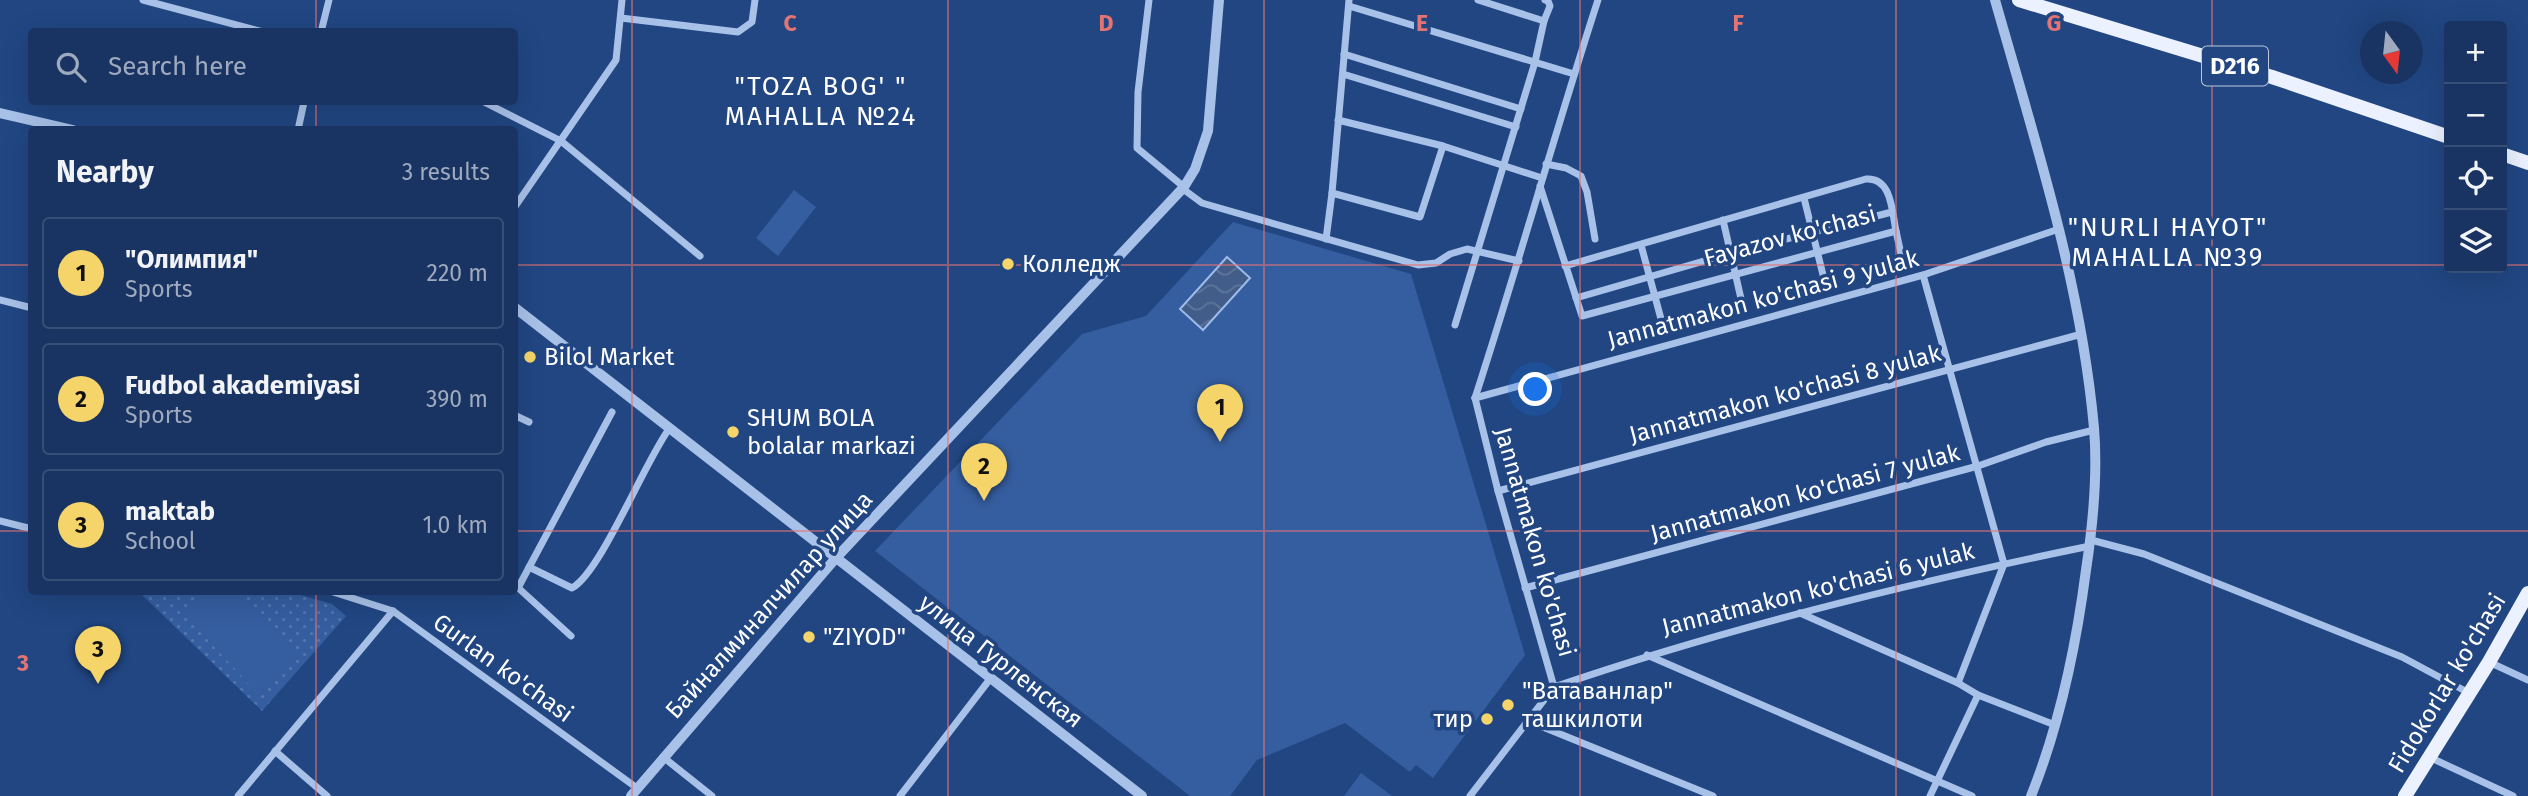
<!DOCTYPE html>
<meta charset="utf-8">
<style>
body{margin:0;font-family:"Fira Sans",sans-serif;background:#223c68;color:#f1f3f6}
.controls{position:absolute;right:21px;top:21px;display:grid;overflow:hidden;border-radius:7px;box-shadow:0 7px 28px #0002}
.controls button{width:63px;height:63px;display:grid;place-items:center;padding:0;border:0;border-bottom:2px solid #374f77;background:#193462;color:#f1f3f6;font:35px sans-serif}
.compass{position:absolute;left:2360px;top:21px;width:63px;height:63px;border-radius:50%;background:#193462;box-shadow:0 7px 28px #0002;rotate:165deg}
.you{position:absolute;left:1536px;top:390px;width:24px;height:24px;margin:-18px;border:5px solid #fff;border-radius:50%;background:#1a73e8;box-shadow:0 0 0 10px #1a73e833}
.badge{display:grid;place-items:center;width:46px;height:46px;border-radius:50%;background:#f5d56a;color:#111;font-size:23px;font-weight:700}
.pin{position:absolute;translate:-50% -58px;filter:drop-shadow(0 2px 4px #0008)}
.pin::after{content:'';position:absolute;top:37px;width:24px;height:21px;background:inherit;clip-path:polygon(0 0,100% 0,50% 100%)}
.list{margin:0;padding:0;list-style:none}
h2{display:flex;justify-content:space-between;align-items:center;height:91px;margin:0;padding:0 28px;font-size:30px}
h2 small{font-size:23px;font-weight:400;color:#9faabe}
.list li{display:grid;grid-template-columns:46px 1fr auto;gap:21px;align-items:center;box-sizing:border-box;height:112px;margin:0 14px 14px;padding:0 14px;border:2px solid #374f77;border-radius:7px}
.list b{display:block;font-size:26px;white-space:nowrap}
.list p{margin:0;font-size:23px;white-space:nowrap;color:#9faabe}
.list em{font-size:23px;font-style:normal;color:#9faabe}
.icon{flex:none;width:38px;height:38px;fill:none;stroke:currentColor;stroke-width:2;stroke-linecap:round;stroke-linejoin:round}
.map{position:relative;flex:none;width:2528px;height:796px;overflow:hidden}
.search{position:absolute;background:#193462;box-shadow:0 7px 28px #0002;left:28px;top:28px;width:490px;height:77px;display:flex;align-items:center;gap:18px;box-sizing:border-box;padding:0 24px;border-radius:7px;color:#9faabe;font-size:26px}
.panel{position:absolute;background:#193462;box-shadow:0 7px 28px #0002;left:28px;top:126px;width:490px;height:469px;border-radius:7px}
.map>svg:first-child{display:block}
.grass{fill:url(#grass-dots)}
.pitch{fill:#355ea0}
.water{fill:url(#water-waves);stroke:#9cbbe9;stroke-width:2}
.lines{fill:none;stroke-linecap:round;stroke-linejoin:round}
.minor{stroke:#a8c1e8;stroke-width:7}
.tertiary{stroke:#a8c1e8;stroke-width:10}
.primary{stroke:#ebf1fe;stroke-width:14}
.grid{fill:none;stroke:#e47373;stroke-width:2;stroke-opacity:0.55}
.poi-dot{fill:#f5d56a;stroke:#214682;stroke-width:2.5}
.labels{text-anchor:middle;dominant-baseline:central;stroke-width:7;stroke-linejoin:round;paint-order:stroke}
.shield{fill:#214682;stroke:#bcc8da;stroke-width:2}
.shield-label{font-size:23px;font-weight:bold;fill:#fff}
.street-label{font-size:24px;fill:#fff;stroke:#214682}
.poi-label{font-size:24px;fill:#fff;stroke:#214682;text-anchor:start}
.neighbourhood-label{font-size:26px;letter-spacing:2px;fill:#fff;stroke:#214682}
.grid-label{font-size:23px;text-anchor:middle;font-weight:bold;fill:#e47373;stroke:#214682;stroke-width:7;stroke-linejoin:round;paint-order:stroke}
</style>
<div class="map">
<svg width="2528" height="796" viewBox="0 0 2528 796">
<defs>
<pattern id="grass-dots" width="8" height="8" patternUnits="userSpaceOnUse" patternTransform="scale(1.75)"><rect width="8" height="8" fill="#355ea0"/><path d="M2 2h.1M6 6h.1" fill="none" stroke="#5376ae" stroke-width="1.8" stroke-linecap="round"/></pattern>
<pattern id="water-waves" width="16" height="10" patternUnits="userSpaceOnUse" patternTransform="scale(1.75)"><rect width="16" height="10" fill="#435d8a"/><path d="M0 5q4-4 8 0t8 0" fill="none" stroke="#5f759c"/></pattern>
</defs>
<rect width="100%" height="100%" fill="#214682"/>
<!-- grass -->
<polygon class="grass" points="139,592 290,592 332,604 346,616 262,711"/>
<!-- pitch -->
<g class="pitch">
<polygon points="794,190 816,207 778,256 756,238"/>
<polygon points="1233,222 1411,274 1525,655 1433,778 1416,765 1410,772 1345,723 1257,760 1230,796 1190,796 875,551 1082,334 1146,316"/>
<polygon points="206,592 240,592 299,656 258,694 183,613"/>
<polygon points="1361,773 1392,796 1344,796"/>
</g>
<!-- water -->
<polygon class="water" points="1227,257 1250,278 1203,330 1180,309"/>
<g class="lines">
<!-- minor -->
<g class="minor">
<polyline points="143,0 263,32"/>
<polyline points="1149,0 1138,92 1137,148 1184,187"/>
<polyline points="1349,0 1332,193 1420,217 1443,146"/>
<polyline points="1478,0 1544,21"/>
<polyline points="1349,6 1574,74"/>
<polyline points="621,18 738,32 752,22 755,0"/>
<polyline points="321,32 329,0"/>
<polyline points="1344,54 1521,109"/>
<polyline points="1343,74 1516,127"/>
<polyline points="484,102 561,141 700,256"/>
<polyline points="1338,120 1443,146 1542,178"/>
<polyline points="298,130 304,102"/>
<polyline points="1546,164 1566,168 1581,176 1587,192 1595,239"/>
<path d="M 1540,186 L 1582,316 L 1896,231 C 1892,212 1892,177 1866,179 L 1565,266"/>
<polyline points="1183,189 1202,203 1418,265 1436,263 1450,254 1467,249 1519,261"/>
<polyline points="1804,198 1825,283"/>
<polyline points="514,208 616,60 622,0"/>
<polyline points="1723,220 1742,303"/>
<polyline points="1896,231 1903,263"/>
<polyline points="1326,239 1332,193"/>
<polyline points="1641,245 1664,330"/>
<polyline points="1923,275 2004,564 1958,683"/>
<polyline points="1576,298 1732,253 1892,212"/>
<polyline points="0,300 32,308"/>
<polyline points="1455,325 1535,62 1544,21 1550,6 1548,1 1545,0"/>
<polyline points="1475,398 1923,275 2059,229"/>
<path d="M 1475,398 C 1518,266 1555,132 1598,0"/>
<polyline points="514,415 529,422"/>
<polyline points="1498,491 2082,334"/>
<polyline points="0,521 32,529"/>
<polyline points="2091,540 2144,554 2402,657 2469,693"/>
<path d="M 529,567 L 572,588 C 601,572 644,463 669,429"/>
<polyline points="514,584 571,636"/>
<polyline points="518,588 612,412"/>
<polyline points="1525,588 1978,466 2046,442 2094,430"/>
<polyline points="333,592 393,611 637,788"/>
<polyline points="1800,613 1958,683 1978,695 2055,725"/>
<polyline points="1647,655 1972,796"/>
<polyline points="2489,662 2528,680"/>
<path d="M 1554,687 C 1729,627 1909,583 2090,546"/>
<polyline points="1528,721 1713,796"/>
<polyline points="275,751 327,796"/>
<polyline points="663,757 712,796"/>
<polyline points="2429,757 2513,796"/>
<polyline points="238,796 393,611"/>
<polyline points="900,796 990,679"/>
<polyline points="1470,796 1554,687 1498,491 1475,398"/>
<polyline points="1930,796 1978,695"/>
</g>
<!-- tertiary -->
<g class="tertiary">
<path d="M 1995,0 C 2035,141 2081,282 2094,428 C 2098,475 2093,524 2086,570 C 2076,647 2060,724 2031,796"/>
<polyline points="0,113 73,130"/>
<polyline points="514,307 1142,796"/>
<polyline points="631,796 835,559 1184,187 1195,169 1208,131 1219,0"/>
</g>
<!-- primary -->
<g class="primary">
<polyline points="2019,0 2272,77 2449,137"/>
<polyline points="2502,154 2528,163"/>
<polyline points="2405,796 2489,662 2528,593"/>
</g>
</g>
<!-- grid -->
<path class="grid" d="M 316,0 L 316,32M 632,0 L 632,796M 948,0 L 948,796M 1264,0 L 1264,796M 1580,0 L 1580,796M 1896,0 L 1896,796M 2212,0 L 2212,796M 316,102 L 316,130M 0,265 L 32,265M 514,265 L 2449,265M 2502,265 L 2528,265M 0,531 L 32,531M 514,531 L 2528,531M 316,592 L 316,796"/>
<!-- markers -->
<g class="poi-dot">
<circle cx="1008" cy="264" r="7"/>
<circle cx="530" cy="357" r="7"/>
<circle cx="733" cy="432" r="7"/>
<circle cx="809" cy="637" r="7"/>
<circle cx="1508" cy="705" r="7"/>
<circle cx="1487" cy="719" r="7"/>
</g>
<g class="labels">
<!-- shield labels -->
<rect class="shield" x="2202" y="46.5" width="66" height="39" rx="5"/>
<g class="shield-label">
<text x="2235" y="66">D216</text>
</g>
<!-- street labels -->
<g class="street-label">
<text transform="translate(1790 236) rotate(-15)">Fayazov ko'chasi</text>
<text transform="translate(1763 299) rotate(-15)">Jannatmakon ko'chasi 9 yulak</text>
<text transform="translate(1785 394) rotate(-15)">Jannatmakon ko'chasi 8 yulak</text>
<text transform="translate(1805 493) rotate(-15)">Jannatmakon ko'chasi 7 yulak</text>
<text transform="translate(1535 542) rotate(74)">Jannatmakon ko'chasi</text>
<text transform="translate(1818 589) rotate(-14)">Jannatmakon ko'chasi 6 yulak</text>
<text transform="translate(769 605) rotate(-48)">Байналминалчилар улица</text>
<text transform="translate(1001 661) rotate(38)">улица Гурленская</text>
<text transform="translate(503 668) rotate(36)">Gurlan ko'chasi</text>
<text transform="translate(2447 683) rotate(-59)">Fidokorlar ko'chasi</text>
</g>
<!-- poi labels -->
<g class="poi-label">
<text x="1022" y="264">Колледж</text>
<text x="544" y="357">Bilol Market</text>
<text x="747" y="418">SHUM BOLA<tspan x="747" dy="28">bolalar markazi</tspan></text>
<text x="823" y="637">"ZIYOD"</text>
<text x="1522" y="691">"Ватаванлар"<tspan x="1522" dy="28">ташкилоти</tspan></text>
<text x="1473" y="719" text-anchor="end">тир</text>
</g>
<!-- neighbourhood labels -->
<g class="neighbourhood-label">
<text x="821" y="86">"TOZA BOG' "<tspan x="821" dy="30">MAHALLA №24</tspan></text>
<text x="2168" y="227">"NURLI HAYOT"<tspan x="2168" dy="30">MAHALLA №39</tspan></text>
</g>
</g>
<g class="grid-label">
<text x="790" y="31">C</text>
<text x="1106" y="31">D</text>
<text x="1422" y="31">E</text>
<text x="1738" y="31">F</text>
<text x="2054" y="31">G</text>
<text x="23" y="671">3</text>
</g>
</svg>
<div class="controls">
<button>+</button>
<button>−</button>
<button><svg class="icon" aria-label="locate" viewBox="0 0 24 24"><circle cx="12" cy="12" r="6"/><path d="M12 2v4M12 18v4M2 12h4M18 12h4"/></svg></button>
<button><svg class="icon" aria-label="layers" viewBox="0 0 24 24"><path d="M12 4l9 5-9 5-9-5zM3 14l9 5 9-5"/></svg></button>
</div>
<svg class="compass" viewBox="-18 -18 36 36"><path d="M0-13l5 13h-10z" fill="#e53935"/><path d="M0 13l5-13h-10z" fill="#9faabe"/></svg>
<div class="you"></div>
<div class="pin badge" style="left:1220px;top:442px">1</div>
<div class="pin badge" style="left:984px;top:501px">2</div>
<div class="pin badge" style="left:98px;top:684px">3</div>
<div class="search"><svg class="icon" aria-label="search" viewBox="0 0 24 24"><circle cx="10" cy="10" r="6"/><path d="M15 15l6 6"/></svg>Search here</div>
<section class="panel">
<h2>Nearby<small>3 results</small></h2>
<ul class="list">
<li><span class="badge">1</span><div><b>&quot;Олимпия&quot;</b><p>Sports</p></div><em>220 m</em></li>
<li><span class="badge">2</span><div><b>Fudbol akademiyasi</b><p>Sports</p></div><em>390 m</em></li>
<li><span class="badge">3</span><div><b>maktab</b><p>School</p></div><em>1.0 km</em></li>
</ul>
</section>
</div>
